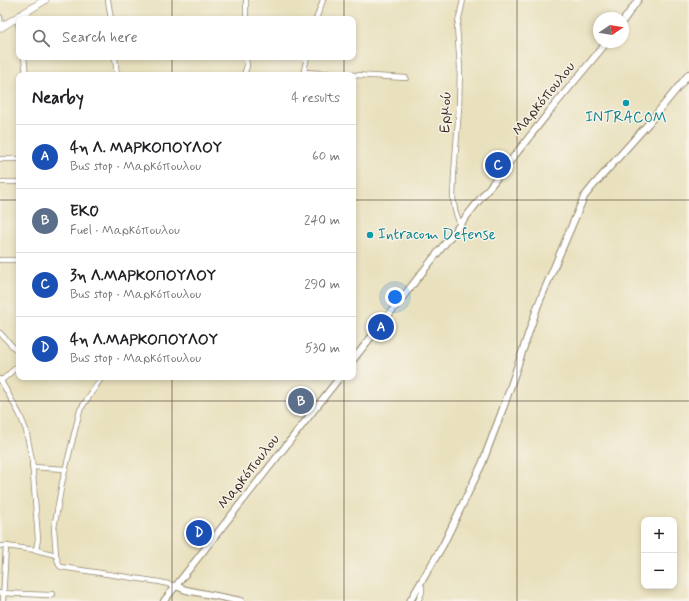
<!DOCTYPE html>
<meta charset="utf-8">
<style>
body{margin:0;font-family:Mynerve,sans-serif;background:#f2f2f2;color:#202124}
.controls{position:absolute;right:12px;bottom:12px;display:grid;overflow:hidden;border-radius:8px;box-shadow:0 2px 6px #0003}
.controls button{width:36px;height:36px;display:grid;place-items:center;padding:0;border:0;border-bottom:1px solid #e0e0e0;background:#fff;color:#202124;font:20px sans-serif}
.compass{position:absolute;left:593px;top:12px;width:36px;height:36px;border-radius:50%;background:#fff;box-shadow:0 2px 6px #0003;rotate:78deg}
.you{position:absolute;left:395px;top:297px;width:14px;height:14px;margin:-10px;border:3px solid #fff;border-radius:50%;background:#1a73e8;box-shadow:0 0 0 6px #1a73e833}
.badge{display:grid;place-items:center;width:26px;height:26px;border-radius:50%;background:#ea580c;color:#fff;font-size:13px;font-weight:700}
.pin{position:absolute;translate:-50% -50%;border:2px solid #fff;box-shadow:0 1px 4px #0006}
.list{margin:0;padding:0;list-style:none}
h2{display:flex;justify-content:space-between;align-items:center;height:52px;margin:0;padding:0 16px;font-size:17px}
h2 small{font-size:13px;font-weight:400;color:#757577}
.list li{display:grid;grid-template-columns:26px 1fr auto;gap:12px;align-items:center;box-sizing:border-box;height:64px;padding:0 16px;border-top:1px solid #e0e0e0}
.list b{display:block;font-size:15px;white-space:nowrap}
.list p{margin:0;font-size:13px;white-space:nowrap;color:#757577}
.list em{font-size:13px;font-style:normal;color:#757577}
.icon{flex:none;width:22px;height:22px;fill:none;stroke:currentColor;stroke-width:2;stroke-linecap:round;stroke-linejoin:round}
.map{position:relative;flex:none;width:689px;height:601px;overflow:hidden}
.search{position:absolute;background:#fff;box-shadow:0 2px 6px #0003;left:16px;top:16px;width:340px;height:44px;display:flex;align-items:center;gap:10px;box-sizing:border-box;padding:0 14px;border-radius:8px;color:#757577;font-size:15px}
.panel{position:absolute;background:#fff;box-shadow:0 2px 6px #0003;left:16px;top:72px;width:340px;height:308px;border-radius:8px}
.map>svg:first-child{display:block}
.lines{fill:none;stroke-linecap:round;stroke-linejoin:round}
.street-casing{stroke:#92866e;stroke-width:6}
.secondary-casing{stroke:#92866e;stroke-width:8}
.primary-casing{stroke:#92866e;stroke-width:8}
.street{stroke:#fff;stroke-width:4.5}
.secondary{stroke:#fff;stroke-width:6}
.primary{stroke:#fff;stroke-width:7}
.grid{fill:none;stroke:#3b2a1e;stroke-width:1;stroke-opacity:0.55}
.culture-dot{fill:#0f9aa8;stroke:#f7f3e8;stroke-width:1.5}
.labels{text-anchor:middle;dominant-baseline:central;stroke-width:3;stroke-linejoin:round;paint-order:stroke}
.street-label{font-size:15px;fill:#3b2a1e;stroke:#f7f3e8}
.culture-label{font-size:15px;fill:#0d838f;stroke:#f7f3e8}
</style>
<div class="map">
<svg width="689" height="601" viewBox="0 0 689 601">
<rect width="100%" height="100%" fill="#f7f3e8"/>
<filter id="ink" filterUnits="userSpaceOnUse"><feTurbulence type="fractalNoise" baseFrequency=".025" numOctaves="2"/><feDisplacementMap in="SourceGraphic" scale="8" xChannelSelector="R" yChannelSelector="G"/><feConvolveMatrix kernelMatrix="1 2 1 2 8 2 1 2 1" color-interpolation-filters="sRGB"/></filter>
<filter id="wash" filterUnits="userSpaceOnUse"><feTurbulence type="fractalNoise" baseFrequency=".012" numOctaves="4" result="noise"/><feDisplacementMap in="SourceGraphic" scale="16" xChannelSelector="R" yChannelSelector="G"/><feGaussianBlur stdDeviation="0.9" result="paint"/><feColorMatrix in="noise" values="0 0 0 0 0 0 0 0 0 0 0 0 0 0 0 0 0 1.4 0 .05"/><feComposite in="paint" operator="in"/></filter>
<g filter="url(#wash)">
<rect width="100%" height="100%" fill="#e9e1be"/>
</g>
<g filter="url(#ink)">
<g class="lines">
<defs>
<g id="street">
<polyline points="108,0 111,19"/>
<polyline points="246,0 246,19"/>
<polyline points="0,17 1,28"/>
<polyline points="17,17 19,28"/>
<polyline points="316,19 323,0"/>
<polyline points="24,57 26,75"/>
<polyline points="115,57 117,75"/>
<polyline points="304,72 406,78"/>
<polyline points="244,75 247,66 246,57"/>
<polyline points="303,75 307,57"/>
<polyline points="0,159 19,159"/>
<polyline points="0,182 19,182"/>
<polyline points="460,225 455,210 453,198 454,174 459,108 460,67 457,27 463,0"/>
<polyline points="0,260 19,260"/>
<polyline points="0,333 19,353"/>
<polyline points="102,377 80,410 62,483 54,528 56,555 59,565 61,567 160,582 176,586"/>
<polyline points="0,379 20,415 26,430 32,460 38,539 36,550"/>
<polyline points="1,381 19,365"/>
<polyline points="32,467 65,469"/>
<polyline points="0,546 6,546"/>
<polyline points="0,593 49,595 52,594"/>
<polyline points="3,601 6,546 36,550 56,555"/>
<polyline points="418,601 422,592 422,587 419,585"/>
</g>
<g id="secondary">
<polyline points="623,21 638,0"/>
<polyline points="353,360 549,112 607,42"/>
<polyline points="176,586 186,590 241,601"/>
<polyline points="164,601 340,377"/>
<polyline points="410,601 443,545 482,464 505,403 538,305 584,197 592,187 648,124 689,74"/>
</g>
<polyline id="primary" points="0,28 45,0"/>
</defs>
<!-- street casing -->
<use href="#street" class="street-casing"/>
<!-- secondary casing -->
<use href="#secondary" class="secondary-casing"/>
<!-- primary casing -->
<use href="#primary" class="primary-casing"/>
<!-- street -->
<use href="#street" class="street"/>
<!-- secondary -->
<use href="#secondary" class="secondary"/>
<!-- primary -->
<use href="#primary" class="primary"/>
</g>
</g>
<!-- grid -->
<path class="grid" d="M 172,0 L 172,19M 344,0 L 344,19M 517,0 L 517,601M 172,57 L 172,75M 344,57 L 344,75M 0,200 L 19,200M 353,200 L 689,200M 172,377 L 172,601M 344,377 L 344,601M 0,401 L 689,401"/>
<!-- markers -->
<g class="culture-dot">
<circle cx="626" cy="103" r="4"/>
<circle cx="370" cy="235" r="4"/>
</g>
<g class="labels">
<!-- street labels -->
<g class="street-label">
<text transform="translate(544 99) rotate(-51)">Μαρκόπουλου</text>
<text transform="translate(446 112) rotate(-88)">Ερμού</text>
<text transform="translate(249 472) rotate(-52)">Μαρκόπουλου</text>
</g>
<!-- culture labels -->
<g class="culture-label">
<text x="626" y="118">INTRACOM</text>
<text x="378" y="235" text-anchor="start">Intracom Defense</text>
</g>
</g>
</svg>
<div class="controls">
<button>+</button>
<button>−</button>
</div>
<svg class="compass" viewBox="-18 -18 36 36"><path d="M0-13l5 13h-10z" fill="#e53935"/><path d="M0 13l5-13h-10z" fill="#757577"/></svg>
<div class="you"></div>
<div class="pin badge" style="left:381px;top:327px;background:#1a4fb4">A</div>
<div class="pin badge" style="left:301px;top:401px;background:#5c6f8a">B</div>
<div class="pin badge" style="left:498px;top:165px;background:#1a4fb4">C</div>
<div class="pin badge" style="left:199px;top:533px;background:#1a4fb4">D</div>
<div class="search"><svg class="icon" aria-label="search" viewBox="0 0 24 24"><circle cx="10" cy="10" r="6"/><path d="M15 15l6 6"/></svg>Search here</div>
<section class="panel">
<h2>Nearby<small>4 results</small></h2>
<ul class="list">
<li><span class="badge" style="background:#1a4fb4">A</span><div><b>4η Λ. ΜΑΡΚΟΠΟΥΛΟΥ</b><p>Bus stop · Μαρκόπουλου</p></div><em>60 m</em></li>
<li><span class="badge" style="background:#5c6f8a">B</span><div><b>EKO</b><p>Fuel · Μαρκόπουλου</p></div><em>240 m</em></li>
<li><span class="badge" style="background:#1a4fb4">C</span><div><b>3η Λ.ΜΑΡΚΟΠΟΥΛΟΥ</b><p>Bus stop · Μαρκόπουλου</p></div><em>290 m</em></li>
<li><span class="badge" style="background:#1a4fb4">D</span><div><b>4η Λ.ΜΑΡΚΟΠΟΥΛΟΥ</b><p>Bus stop · Μαρκόπουλου</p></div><em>530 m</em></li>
</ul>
</section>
</div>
